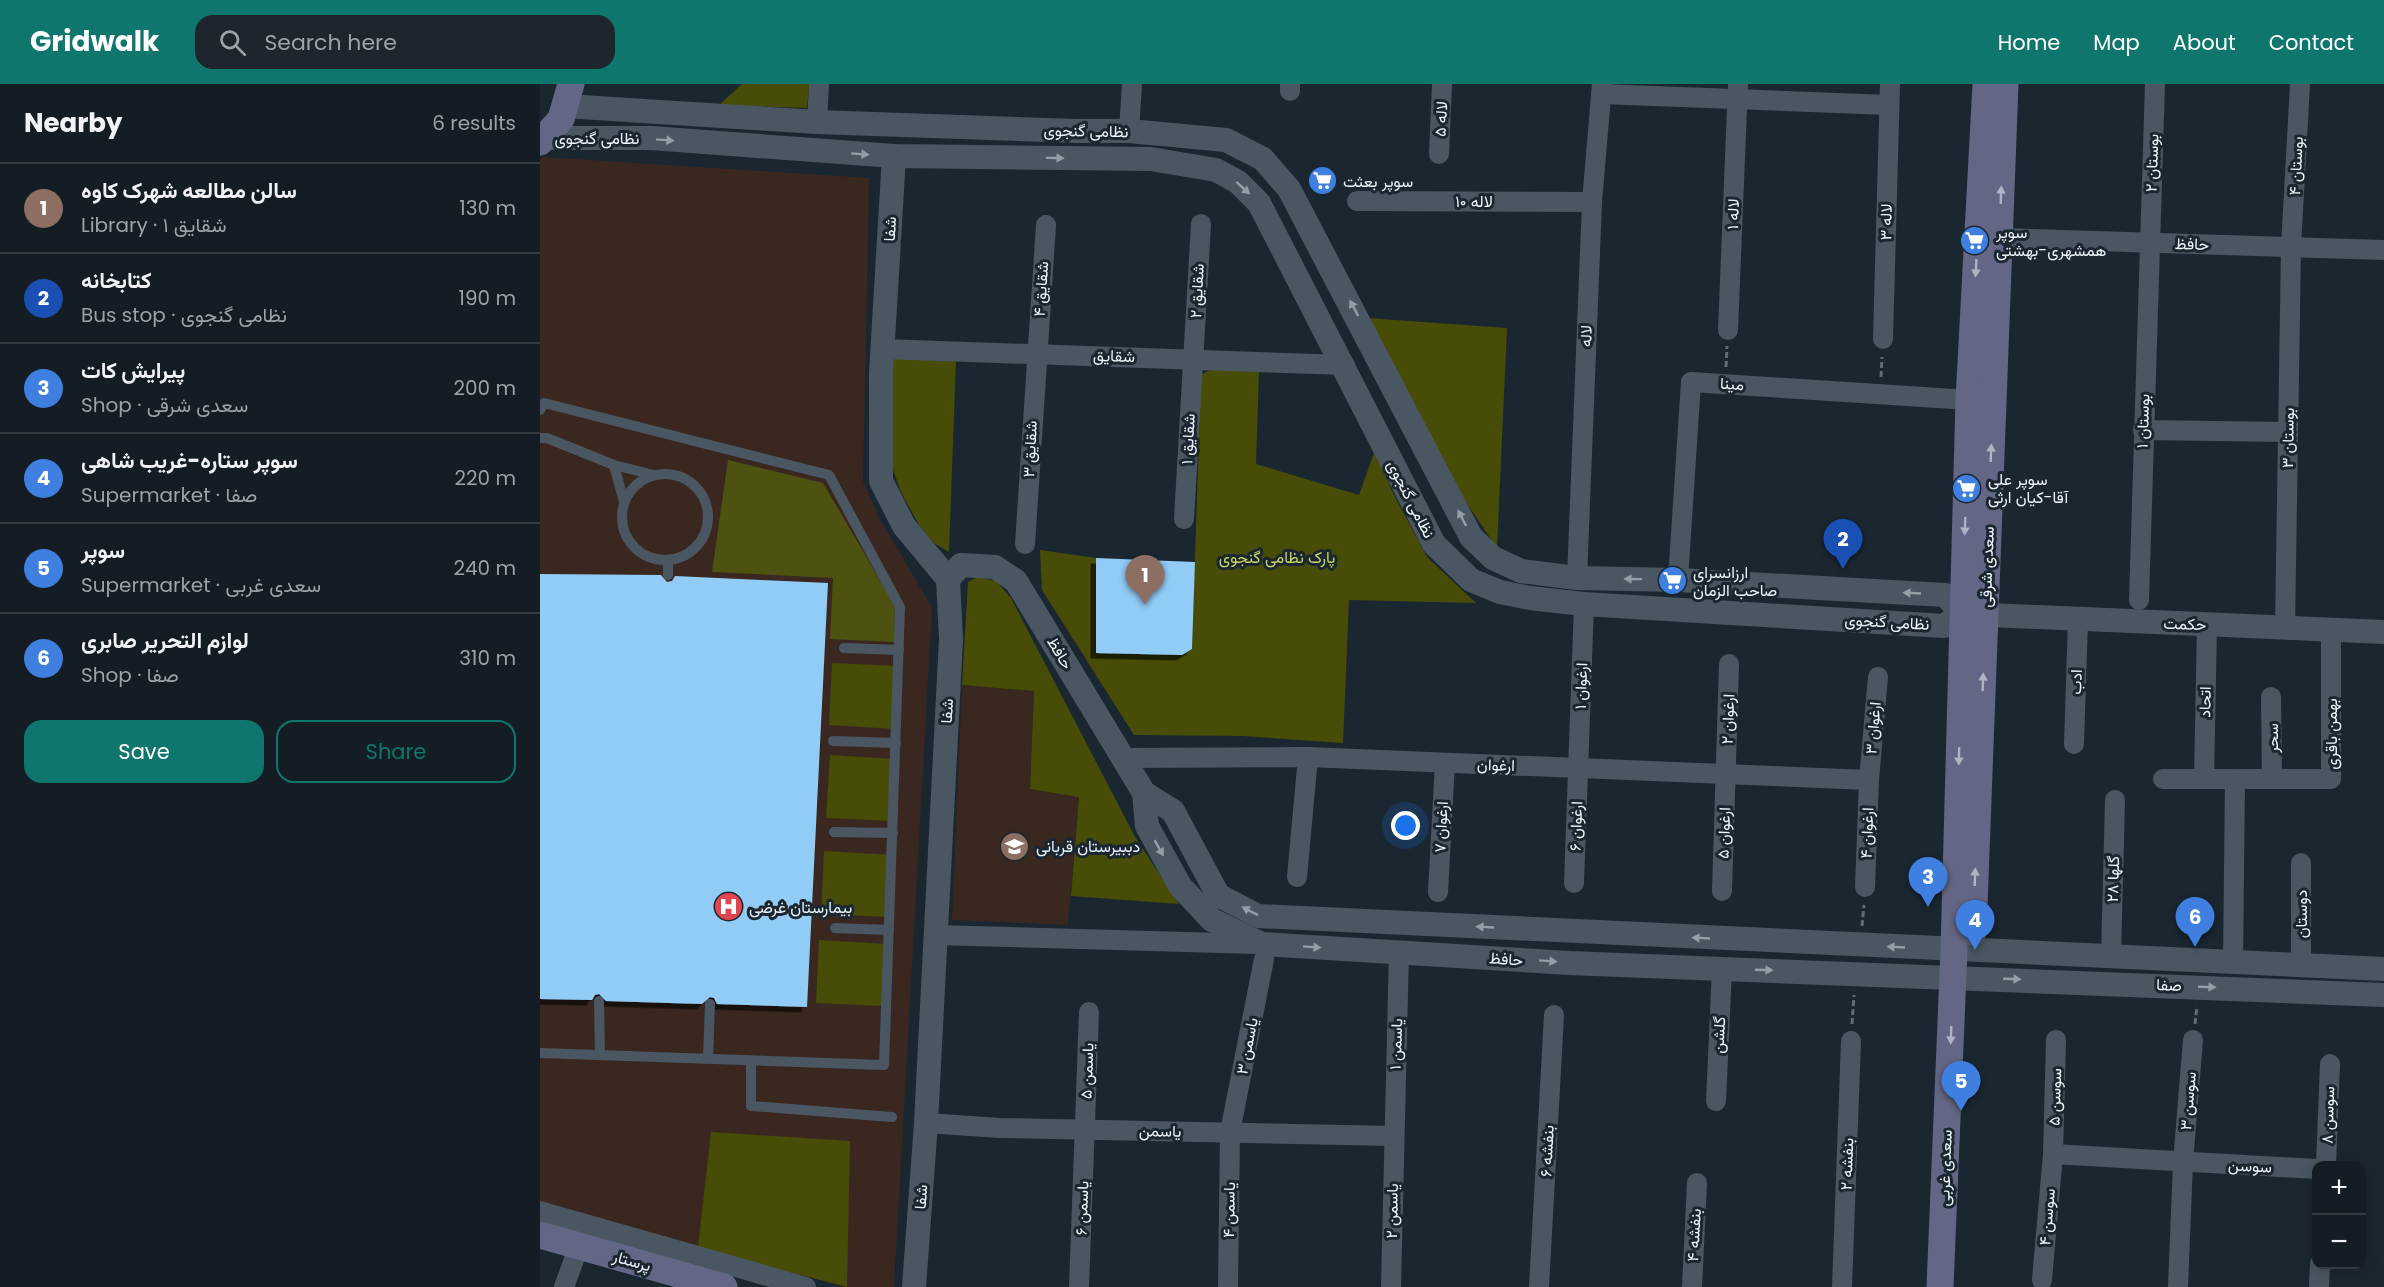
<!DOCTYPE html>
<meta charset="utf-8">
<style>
body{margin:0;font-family:Poppins,Vazirmatn,sans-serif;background:#1d262c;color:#f1f3f6}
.controls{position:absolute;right:18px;bottom:18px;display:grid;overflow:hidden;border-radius:12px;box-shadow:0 3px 15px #0003}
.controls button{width:54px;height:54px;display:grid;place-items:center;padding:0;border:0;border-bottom:2px solid #333b41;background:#141d24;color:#f1f3f6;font:30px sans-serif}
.you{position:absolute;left:866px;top:742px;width:21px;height:21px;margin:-15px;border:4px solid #fff;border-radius:50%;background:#1a73e8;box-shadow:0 0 0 9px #1a73e833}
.badge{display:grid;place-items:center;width:39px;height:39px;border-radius:50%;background:#0f766e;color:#fff;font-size:20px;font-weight:700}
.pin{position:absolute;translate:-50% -50px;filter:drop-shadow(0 2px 3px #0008)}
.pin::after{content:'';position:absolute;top:32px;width:21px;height:18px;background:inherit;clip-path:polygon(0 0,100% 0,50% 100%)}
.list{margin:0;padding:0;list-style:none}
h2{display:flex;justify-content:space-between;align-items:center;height:78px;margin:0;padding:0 24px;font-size:26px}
h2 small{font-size:20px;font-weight:400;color:#9da2a6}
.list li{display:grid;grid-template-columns:39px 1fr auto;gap:18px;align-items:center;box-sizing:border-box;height:90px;padding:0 24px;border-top:2px solid #333b41}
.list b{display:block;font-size:22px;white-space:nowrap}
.list p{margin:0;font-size:20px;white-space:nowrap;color:#9da2a6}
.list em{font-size:20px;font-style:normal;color:#9da2a6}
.actions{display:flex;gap:12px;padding:18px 24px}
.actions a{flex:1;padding:14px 0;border:2px solid #0f766e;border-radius:18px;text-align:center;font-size:21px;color:#0f766e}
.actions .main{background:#0f766e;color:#fff}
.icon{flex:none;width:33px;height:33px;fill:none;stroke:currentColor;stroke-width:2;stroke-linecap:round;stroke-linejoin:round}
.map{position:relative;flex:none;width:1844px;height:1203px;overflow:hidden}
header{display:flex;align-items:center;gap:36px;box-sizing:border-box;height:84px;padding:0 30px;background:#0f766e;color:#fff}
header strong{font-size:28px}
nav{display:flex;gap:33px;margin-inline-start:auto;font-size:21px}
.search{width:420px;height:54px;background:#1d262c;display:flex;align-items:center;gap:15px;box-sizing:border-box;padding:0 21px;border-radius:18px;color:#9da2a6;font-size:22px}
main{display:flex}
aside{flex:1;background:#141d24}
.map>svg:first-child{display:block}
.education{fill:#39281f}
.medical{fill:#3a2820}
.green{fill:#474c06}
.forest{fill:#4d5210}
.building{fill:#91ccf7;filter:url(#shadow)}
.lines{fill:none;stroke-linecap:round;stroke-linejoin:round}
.path{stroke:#606b73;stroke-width:3;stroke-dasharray:6 3;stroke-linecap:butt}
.service{stroke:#4a5762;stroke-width:10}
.minor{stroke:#4a5762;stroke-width:20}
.tertiary{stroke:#4a5762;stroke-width:24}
.secondary{stroke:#646685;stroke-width:27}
.oneway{fill:#939ea6}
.oneway2{fill:#afb4c5}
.labels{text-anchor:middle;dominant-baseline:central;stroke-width:6;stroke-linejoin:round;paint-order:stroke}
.street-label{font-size:16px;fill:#ecf4fa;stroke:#1b2730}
.poi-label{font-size:16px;fill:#ecf4fa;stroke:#1b2730;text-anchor:start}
.park-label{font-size:16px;fill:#cad565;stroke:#1b2730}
</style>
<header>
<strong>Gridwalk</strong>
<div class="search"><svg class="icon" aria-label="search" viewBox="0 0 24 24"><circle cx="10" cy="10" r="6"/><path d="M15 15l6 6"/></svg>Search here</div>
<nav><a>Home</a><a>Map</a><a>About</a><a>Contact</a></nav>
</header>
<main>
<aside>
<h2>Nearby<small>6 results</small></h2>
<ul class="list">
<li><span class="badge" style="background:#8d6e63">1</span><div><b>سالن مطالعه شهرک کاوه</b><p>Library · شقایق ۱</p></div><em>130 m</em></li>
<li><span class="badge" style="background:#1a4fb4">2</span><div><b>کتابخانه</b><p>Bus stop · نظامی گنجوی</p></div><em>190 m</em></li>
<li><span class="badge" style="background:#3f7fe0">3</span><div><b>پیرایش کات</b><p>Shop · سعدی شرقی</p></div><em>200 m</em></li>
<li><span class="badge" style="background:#3f7fe0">4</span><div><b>سوپر ستاره-غریب شاهی</b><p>Supermarket · صفا</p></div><em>220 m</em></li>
<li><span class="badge" style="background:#3f7fe0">5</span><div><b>سوپر</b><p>Supermarket · سعدی غربی</p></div><em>240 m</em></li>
<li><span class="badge" style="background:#3f7fe0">6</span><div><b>لوازم التحریر صابری</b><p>Shop · صفا</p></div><em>310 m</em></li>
</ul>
<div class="actions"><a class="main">Save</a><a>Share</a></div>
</aside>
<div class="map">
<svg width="1844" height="1203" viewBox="0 0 1844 1203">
<defs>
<filter id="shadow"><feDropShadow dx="-5.5" dy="5.5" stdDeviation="0" flood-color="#0009"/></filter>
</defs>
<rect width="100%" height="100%" fill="#1b2730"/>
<!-- education -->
<polygon class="education" points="422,601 494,607 490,705 539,712 528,841 412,836"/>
<!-- medical -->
<polygon class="medical" points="3,73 329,94 323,397 339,434 392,523 354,1203 306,1203 0,1122 0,75"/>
<!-- green -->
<g class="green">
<polygon points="202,0 269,0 267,24 179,21"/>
<polygon points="827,234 967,244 957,464 926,418"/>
<polygon points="351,273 416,276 409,468 394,459 379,441 361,408 351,380"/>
<polygon points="673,284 719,287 716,380 819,411 835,366 852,407 887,473 936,519 809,516 803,659 703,652 594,651 502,506 500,466 556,474 556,568 642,571 652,565 661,291"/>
<polygon points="438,493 456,497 471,514 594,751 639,820 531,812 539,713 490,705 494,607 422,601 428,498"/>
<polygon points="292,579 359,582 356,645 289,641"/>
<polygon points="290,671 356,675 353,737 286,734"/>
<polygon points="284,767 352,771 348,833 281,830"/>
<polygon points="279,856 346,860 343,922 276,919"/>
<polygon points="171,1048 310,1057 307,1203 158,1164"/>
</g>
<!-- forest -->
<polygon class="forest" points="188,376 283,399 355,522 354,558 290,555 293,494 172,488"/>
<!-- building -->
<g class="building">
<polygon points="556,474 655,478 652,565 642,571 556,569"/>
<polygon points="0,490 121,491 127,498 132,497 135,492 288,499 267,923 177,920 174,914 170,913 162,920 66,917 59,910 55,911 52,916 0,915"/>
</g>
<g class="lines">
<!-- path -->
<g class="path">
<polyline points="1186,283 1187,262"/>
<polyline points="1341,293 1342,273"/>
<polyline points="1322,842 1324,821"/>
<polyline points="1312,940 1314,911"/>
<polyline points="1655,940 1657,922"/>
</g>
<!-- service -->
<g class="service">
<polyline points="0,326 4,319 289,391 360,523 344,981 0,969"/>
<polyline points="0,354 7,354 74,381"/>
<circle cx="125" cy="433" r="43"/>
<polyline points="84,418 74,381 114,391"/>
<polyline points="128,491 128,477"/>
<polyline points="304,564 359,566"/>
<polyline points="293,657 356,659"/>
<polyline points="294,748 353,749"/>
<polyline points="295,844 349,846"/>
<polyline points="59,917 60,971"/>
<polyline points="168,975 170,920"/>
<polyline points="211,977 211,1022 352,1033"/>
</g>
<!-- minor -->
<g class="minor">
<polyline points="750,7 750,0"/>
<polyline points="1061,10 1349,21"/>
<polyline points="277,38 279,0"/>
<polyline points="589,47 592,0"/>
<polyline points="899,70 902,0"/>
<polyline points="817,117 1052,118"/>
<polyline points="1459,154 1844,166"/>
<polyline points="1188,246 1198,0"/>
<polyline points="1343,255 1350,0"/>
<polyline points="343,265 805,281"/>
<polyline points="1603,346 1748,348"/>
<polyline points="644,435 661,140"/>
<polyline points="485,460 506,141"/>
<polyline points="1037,494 1052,118 1062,0"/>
<polyline points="1138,496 1151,298 1429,316"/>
<polyline points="1599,516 1615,0"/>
<polyline points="1745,544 1751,163 1760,0"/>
<polyline points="1731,613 1732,695"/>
<polyline points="1534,660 1538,536"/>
<polyline points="583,674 768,673 1329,696"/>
<polyline points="1623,695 1791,695 1791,546"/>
<polyline points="1664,695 1667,541"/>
<polyline points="757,793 768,673"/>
<polyline points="1034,799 1044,520"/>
<polyline points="1325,803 1329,696 1338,593"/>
<polyline points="1182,807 1189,580"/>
<polyline points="898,808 905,679"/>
<polyline points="396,851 717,860"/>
<polyline points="1571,873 1575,716"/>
<polyline points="1693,879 1695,695"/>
<polyline points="1761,881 1761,779"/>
<polyline points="1176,1017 1182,884"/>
<polyline points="386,1039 460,1044 854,1052"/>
<polyline points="1513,1070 1776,1085"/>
<polyline points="1786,1082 1790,980"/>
<polyline points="0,1127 266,1203"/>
<polyline points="1502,1196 1513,1070 1516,956"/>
<polyline points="1779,1201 1780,1180"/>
<polyline points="24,1203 39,1162"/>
<polyline points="539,1203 549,928"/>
<polyline points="688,1203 690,1048 724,875"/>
<polyline points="851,1203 859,868"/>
<polyline points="999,1203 1014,931"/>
<polyline points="1152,1203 1157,1099"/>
<polyline points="1302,1203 1311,957"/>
<polyline points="1638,1203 1643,1078 1653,956"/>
</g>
<!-- tertiary -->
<g class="tertiary">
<polyline points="25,22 277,38 537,47 589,47 686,56 723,75 749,105 931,453 953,474 981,487 1037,494 1138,496 1405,511 1422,529"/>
<polyline points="4,54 111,54 354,72 611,75 676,86 698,98 719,119 894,460 931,496 960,508 990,514 1044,520 1404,542 1422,529"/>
<polyline points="354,72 341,289 341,397 364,442 408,495 411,555 386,1039 374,1203"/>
<polyline points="408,495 421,481 455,483 476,497 604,709 607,742 640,802 672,836 722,860 1029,879 1844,911"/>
<polyline points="1427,530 1844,548"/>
<polyline points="604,709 633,727 678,811 718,832 1844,885"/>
</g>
<!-- secondary -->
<g class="secondary">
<polyline points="0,58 21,35 31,0"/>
<polyline points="1433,848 1465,0"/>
<polyline points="0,1151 184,1203"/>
<polyline points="1400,1203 1414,866 1429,316 1446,0"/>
</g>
</g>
<!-- one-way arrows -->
<defs><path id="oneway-solid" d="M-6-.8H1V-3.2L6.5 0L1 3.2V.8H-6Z" transform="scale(1.5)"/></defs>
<g class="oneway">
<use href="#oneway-solid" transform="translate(125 56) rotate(4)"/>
<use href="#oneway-solid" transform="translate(320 70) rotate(4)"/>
<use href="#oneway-solid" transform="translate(515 74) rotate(1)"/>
<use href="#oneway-solid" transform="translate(703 104) rotate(42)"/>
<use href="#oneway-solid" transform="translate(814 224) rotate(-118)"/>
<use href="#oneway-solid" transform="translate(922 434) rotate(-117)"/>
<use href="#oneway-solid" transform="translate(1093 495) rotate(-179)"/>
<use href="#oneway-solid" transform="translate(1372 509) rotate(-177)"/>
<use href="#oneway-solid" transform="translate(619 764) rotate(61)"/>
<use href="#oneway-solid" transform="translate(710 827) rotate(-153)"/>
<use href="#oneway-solid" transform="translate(945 843) rotate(-177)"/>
<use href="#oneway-solid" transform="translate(1161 854) rotate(-177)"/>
<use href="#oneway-solid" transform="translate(772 863) rotate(4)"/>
<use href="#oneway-solid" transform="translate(1356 863) rotate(-177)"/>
<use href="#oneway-solid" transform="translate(1008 877) rotate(4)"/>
<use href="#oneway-solid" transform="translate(1224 886) rotate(2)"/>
<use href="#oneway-solid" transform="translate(1472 895) rotate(2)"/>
<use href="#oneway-solid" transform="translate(1667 903) rotate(2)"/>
</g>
<g class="oneway2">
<use href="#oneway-solid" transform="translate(1461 111) rotate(-88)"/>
<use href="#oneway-solid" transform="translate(1436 184) rotate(93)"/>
<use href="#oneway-solid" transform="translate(1451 369) rotate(-88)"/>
<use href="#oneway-solid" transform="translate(1425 442) rotate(92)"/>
<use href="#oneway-solid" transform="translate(1443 598) rotate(-88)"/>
<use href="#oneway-solid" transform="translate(1419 672) rotate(91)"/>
<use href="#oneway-solid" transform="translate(1435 793) rotate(-88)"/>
<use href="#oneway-solid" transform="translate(1411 951) rotate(92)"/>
</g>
<!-- icons -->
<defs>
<symbol id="supermarket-disc" viewBox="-11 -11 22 22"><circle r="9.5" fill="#3f7fe0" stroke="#1b2730"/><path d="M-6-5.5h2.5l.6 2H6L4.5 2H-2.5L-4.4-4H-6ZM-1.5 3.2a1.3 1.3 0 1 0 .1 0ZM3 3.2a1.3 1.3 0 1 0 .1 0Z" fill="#fff"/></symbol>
<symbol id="school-disc" viewBox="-11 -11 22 22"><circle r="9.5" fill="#8d6e63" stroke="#1b2730"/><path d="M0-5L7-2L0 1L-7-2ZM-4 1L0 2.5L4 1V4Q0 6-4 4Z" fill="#fff"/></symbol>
<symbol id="hospital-disc" viewBox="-11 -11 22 22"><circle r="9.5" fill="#e0444e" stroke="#1b2730"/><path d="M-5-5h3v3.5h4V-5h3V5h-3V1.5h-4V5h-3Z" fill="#fff"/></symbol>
</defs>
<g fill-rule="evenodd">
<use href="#supermarket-disc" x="766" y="80" width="33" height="33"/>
<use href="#supermarket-disc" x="1418" y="140" width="33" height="33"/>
<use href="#supermarket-disc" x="1410" y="388" width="33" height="33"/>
<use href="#supermarket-disc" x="1116" y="480" width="33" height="33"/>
<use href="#school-disc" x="458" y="746" width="33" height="33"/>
<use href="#hospital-disc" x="172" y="806" width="33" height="33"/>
</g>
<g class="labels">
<!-- street labels -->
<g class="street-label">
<text transform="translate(901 35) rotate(-87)">لاله ۵</text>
<text transform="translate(546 47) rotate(1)">نظامی گنجوی</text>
<text x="57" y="54">نظامی گنجوی</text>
<text transform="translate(1612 79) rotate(-88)">بوستان ۲</text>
<text transform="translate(1756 82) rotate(-87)">بوستان ۴</text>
<text x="934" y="117">لاله ۱۰</text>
<text transform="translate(1193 130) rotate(-88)">لاله ۱</text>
<text transform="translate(1346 138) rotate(-89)">لاله ۳</text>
<text transform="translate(350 145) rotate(-87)">شفا</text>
<text transform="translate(1652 160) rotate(2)">حافظ</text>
<text transform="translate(501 205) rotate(-86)">شقایق ۴</text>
<text transform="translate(657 207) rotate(-87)">شقایق ۲</text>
<text transform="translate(1046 252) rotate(-88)">لاله</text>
<text transform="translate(574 272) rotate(2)">شقایق</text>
<text transform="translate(1192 300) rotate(3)">مینا</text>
<text transform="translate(1603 337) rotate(-88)">بوستان ۱</text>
<text transform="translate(1748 354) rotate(-89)">بوستان ۳</text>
<text transform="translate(648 355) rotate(-87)">شقایق ۱</text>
<text transform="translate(490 365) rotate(-87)">شقایق ۳</text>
<text transform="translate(871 415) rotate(63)">نظامی گنجوی</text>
<text transform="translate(1447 483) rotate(-88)">سعدی شرقی</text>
<text transform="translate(1347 538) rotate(3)">نظامی گنجوی</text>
<text transform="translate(1645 540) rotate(2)">حکمت</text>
<text transform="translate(520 569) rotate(59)">حافظ</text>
<text transform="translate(1536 598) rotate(-88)">ادب</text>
<text transform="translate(1041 602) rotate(-88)">ارغوان ۱</text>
<text transform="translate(1665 618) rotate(-89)">اتحاد</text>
<text transform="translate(407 627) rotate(-87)">شفا</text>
<text transform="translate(1188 635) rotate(-88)">ارغوان ۲</text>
<text transform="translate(1333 644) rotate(-85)">ارغوان ۳</text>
<text transform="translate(1791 650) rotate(-90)">بهمن باقری</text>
<text transform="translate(1732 654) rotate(-90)">سحر</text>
<text transform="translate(956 681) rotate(2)">ارغوان</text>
<text transform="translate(1036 742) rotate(-88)">ارغوان ۶</text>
<text transform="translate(901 743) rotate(-87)">ارغوان ۷</text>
<text transform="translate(1184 749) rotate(-88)">ارغوان ۵</text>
<text transform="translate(1327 749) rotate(-88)">ارغوان ۴</text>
<text transform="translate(1573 795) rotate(-88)">گلها ۲۸</text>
<text transform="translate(1761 830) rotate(-90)">دوستان</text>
<text transform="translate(966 875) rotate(4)">حافظ</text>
<text transform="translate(1629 901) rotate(2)">صفا</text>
<text transform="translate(1179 951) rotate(-87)">گلشن</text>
<text transform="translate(856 960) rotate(-88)">یاسمن ۱</text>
<text transform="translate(707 962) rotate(-79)">یاسمن ۳</text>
<text transform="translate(547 987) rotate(-88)">یاسمن ۵</text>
<text transform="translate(1515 1013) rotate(-88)">سوسن ۵</text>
<text transform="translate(1648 1017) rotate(-85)">سوسن ۳</text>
<text transform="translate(1788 1031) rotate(-88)">سوسن ۸</text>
<text transform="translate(620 1047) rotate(1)">یاسمن</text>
<text transform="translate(1007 1067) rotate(-87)">بنفشه ۶</text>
<text transform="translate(1307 1080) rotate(-88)">بنفشه ۲</text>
<text transform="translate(1710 1082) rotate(3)">سوسن</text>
<text transform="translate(1405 1084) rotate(-88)">سعدی غربی</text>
<text transform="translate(381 1113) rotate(-86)">شفا</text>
<text transform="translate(542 1124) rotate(-88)">یاسمن ۶</text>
<text transform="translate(689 1126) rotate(-89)">یاسمن ۴</text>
<text transform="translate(852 1127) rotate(-89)">یاسمن ۲</text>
<text transform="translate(1507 1133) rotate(-85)">سوسن ۴</text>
<text transform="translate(1154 1151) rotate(-87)">بنفشه ۴</text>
<text transform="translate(92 1177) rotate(16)">پرستار</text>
</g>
<!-- poi labels -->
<g class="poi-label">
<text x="803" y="97">سوپر بعثت</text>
<text x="1456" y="148">سوپر<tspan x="1456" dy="18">همشهری-بهشتی</tspan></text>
<text x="1448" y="395">سوپر علی<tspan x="1448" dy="18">آقا-کیان ارثی</tspan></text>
<text x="1153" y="488">ارزانسرای<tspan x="1153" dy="18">صاحب الزمان</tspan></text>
<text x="496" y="762">دببیرستان قربانی</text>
<text x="209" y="823">بیمارستان غرضی</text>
</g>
<!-- park labels -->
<g class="park-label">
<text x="737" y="473">پارک نظامی گنجوی</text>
</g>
</g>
</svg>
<div class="controls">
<button>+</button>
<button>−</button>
</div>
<div class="you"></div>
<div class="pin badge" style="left:605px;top:521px;background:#8d6e63">1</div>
<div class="pin badge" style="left:1303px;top:485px;background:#1a4fb4">2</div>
<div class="pin badge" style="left:1388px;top:823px;background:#3f7fe0">3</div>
<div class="pin badge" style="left:1435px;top:866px;background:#3f7fe0">4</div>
<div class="pin badge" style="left:1421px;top:1027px;background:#3f7fe0">5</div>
<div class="pin badge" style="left:1655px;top:863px;background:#3f7fe0">6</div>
</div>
</main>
